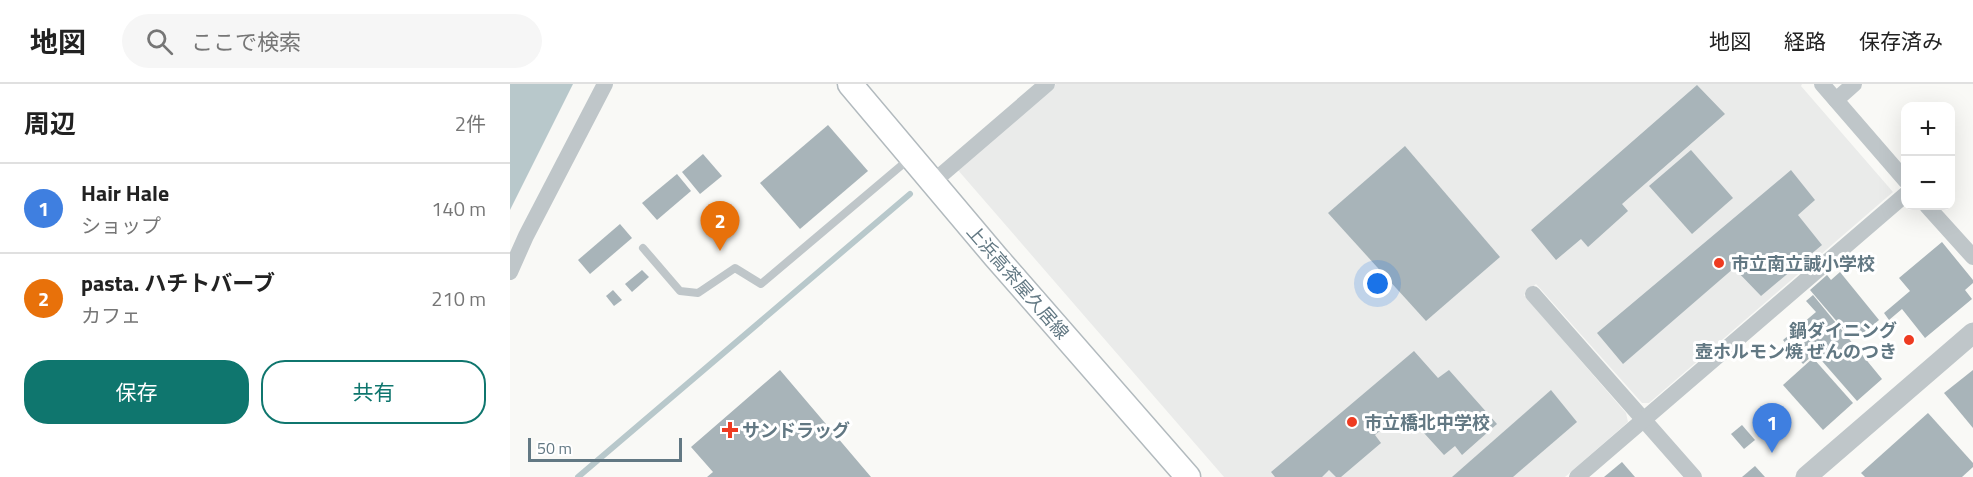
<!DOCTYPE html>
<html lang="ja">
<meta charset="utf-8">
<style>
body{margin:0;font-family:"Titillium Web","Noto Sans JP",sans-serif;background:#f6f6f6;color:#222}
.controls{position:absolute;right:18px;top:18px;display:grid;overflow:hidden;border-radius:12px;box-shadow:0 6px 24px #0002}
.controls button{width:54px;height:54px;display:grid;place-items:center;padding:0;border:0;border-bottom:2px solid #e0e0e0;background:#fff;color:#222;font:30px sans-serif}
.scale{position:absolute;left:18px;bottom:15px;width:154px;box-sizing:border-box;padding-left:6px;border:3px solid #627883;border-top:0;font-size:16px;line-height:21px;white-space:nowrap;color:#627883;-webkit-text-stroke:4px #fff;paint-order:stroke}
.you{position:absolute;left:868px;top:200px;width:21px;height:21px;margin:-15px;border:4px solid #fff;border-radius:50%;background:#1a73e8;box-shadow:0 0 0 9px #1a73e833}
.badge{display:grid;place-items:center;width:39px;height:39px;border-radius:50%;background:#0f766e;color:#fff;font-size:20px;font-weight:700}
.pin{position:absolute;translate:-50% -50px;filter:drop-shadow(0 2px 3px #0008)}
.pin::after{content:'';position:absolute;top:32px;width:21px;height:18px;background:inherit;clip-path:polygon(0 0,100% 0,50% 100%)}
.list{margin:0;padding:0;list-style:none}
h2{display:flex;justify-content:space-between;align-items:center;height:78px;margin:0;padding:0 24px;font-size:26px}
h2 small{font-size:20px;font-weight:400;color:#767676}
.list li{display:grid;grid-template-columns:39px 1fr auto;gap:18px;align-items:center;box-sizing:border-box;height:90px;padding:0 24px;border-top:2px solid #e0e0e0}
.list b{display:block;font-size:22px;white-space:nowrap}
.list p{margin:0;font-size:20px;white-space:nowrap;color:#767676}
.list em{font-size:20px;font-style:normal;color:#767676}
.actions{display:flex;gap:12px;padding:18px 24px}
.actions a{flex:1;padding:14px 0;border:2px solid #0f766e;border-radius:24px;text-align:center;font-size:21px;color:#0f766e}
.actions .main{background:#0f766e;color:#fff}
.icon{flex:none;width:33px;height:33px;fill:none;stroke:currentColor;stroke-width:2;stroke-linecap:round;stroke-linejoin:round}
.map{position:relative;flex:none;width:1463px;height:393px;overflow:hidden}
header{display:flex;align-items:center;gap:36px;box-sizing:border-box;height:84px;padding:0 30px;background:#fff;border-bottom:2px solid #e0e0e0}
header strong{font-size:28px}
nav{display:flex;gap:33px;margin-inline-start:auto;font-size:21px}
.search{width:420px;height:54px;background:#f6f6f6;display:flex;align-items:center;gap:15px;box-sizing:border-box;padding:0 21px;border-radius:33px;color:#767676;font-size:22px}
main{display:flex}
aside{flex:1;background:#fff}
.map>svg:first-child{display:block}
.built{fill:#eaebea}
.water{fill:#b8c8cb}
.lines{fill:none;stroke-linecap:round;stroke-linejoin:round}
.stream{stroke:#b8c8cb;stroke-width:6}
.building{fill:#a8b4b9}
.secondary-casing{stroke:#b2babe;stroke-width:27}
.service{stroke:#bfc6c9;stroke-width:8}
.minor{stroke:#bfc6c9;stroke-width:16}
.tertiary{stroke:#bfc6c9;stroke-width:21}
.secondary{stroke:#fff;stroke-width:24}
.poi-dot{fill:#ee3b21;stroke:#fff;stroke-width:2}
.labels{text-anchor:middle;dominant-baseline:central;stroke-width:6;stroke-linejoin:round;paint-order:stroke}
.poi-label{font-size:18px;font-weight:bold;fill:#627883;stroke:#fff;text-anchor:start}
.street-label{font-size:18px;fill:#627883;stroke:#fff}
</style>
<header>
<strong>地図</strong>
<div class="search"><svg class="icon" aria-label="search" viewBox="0 0 24 24"><circle cx="10" cy="10" r="6"/><path d="M15 15l6 6"/></svg>ここで検索</div>
<nav><a>地図</a><a>経路</a><a>保存済み</a></nav>
</header>
<main>
<aside>
<h2>周辺<small>2件</small></h2>
<ul class="list">
<li><span class="badge" style="background:#3f7fe0">1</span><div><b>Hair Hale</b><p>ショップ</p></div><em>140 m</em></li>
<li><span class="badge" style="background:#e8710a">2</span><div><b>pasta. ハチトバーブ</b><p>カフェ</p></div><em>210 m</em></li>
</ul>
<div class="actions"><a class="main">保存</a><a>共有</a></div>
</aside>
<div class="map">
<svg width="1463" height="393" viewBox="0 0 1463 393">
<rect width="100%" height="100%" fill="#f9f9f6"/>
<!-- built -->
<polygon class="built" points="546,0 1292,0 1291,2 1383,108 1139,319 1132,319 1026,200 1014,211 1116,329 1118,338 1055,393 714,393 447,85"/>
<!-- water -->
<polygon class="water" points="0,0 63,0 0,126"/>
<g class="lines">
<!-- stream -->
<polyline class="stream" points="68,393 400,110"/>
</g>
<!-- building -->
<g class="building">
<polygon points="1187,1 1215,30 1112,120 1118,127 1078,163 1071,155 1046,176 1021,146"/>
<polygon points="318,41 358,87 290,145 250,99"/>
<polygon points="895,62 990,173 916,237 818,129"/>
<polygon points="1181,66 1223,114 1182,150 1139,102"/>
<polygon points="193,70 212,92 190,110 172,88"/>
<polygon points="1281,86 1305,116 1288,131 1312,161 1251,212 1224,184 1113,280 1087,249"/>
<polygon points="167,90 181,107 147,136 132,119"/>
<polygon points="110,140 122,154 80,190 68,176"/>
<polygon points="1432,158 1463,196 1463,199 1455,206 1462,215 1415,254 1392,225 1379,236 1374,229 1400,207 1389,194"/>
<polygon points="132,186 139,193 122,208 115,200"/>
<polygon points="1330,188 1369,236 1346,255 1338,245 1335,247 1300,206 1317,191 1321,196"/>
<polygon points="103,206 112,216 104,222 96,212"/>
<polygon points="1303,211 1372,295 1347,317 1305,269 1293,280 1273,256 1306,228 1296,217"/>
<polygon points="904,267 928,294 939,286 987,340 952,371 945,362 934,371 894,327 865,351 871,359 831,393 826,393 819,386 812,393 765,393 761,388"/>
<polygon points="1303,274 1343,319 1313,346 1273,301"/>
<polygon points="270,286 361,393 197,393 203,388 181,363"/>
<polygon points="1463,286 1463,344 1434,309"/>
<polygon points="1041,306 1067,338 1003,393 942,393"/>
<polygon points="1418,329 1463,379 1463,383 1452,393 1355,393 1351,389"/>
<polygon points="1232,341 1245,356 1234,365 1221,350"/>
<polygon points="1112,378 1125,393 1094,393"/>
<polygon points="1245,382 1255,393 1232,393"/>
</g>
<g class="lines">
<defs>
<polyline id="secondary" points="340,0 485,172 678,393"/>
</defs>
<!-- secondary casing -->
<use href="#secondary" class="secondary-casing"/>
<!-- service -->
<polyline class="service" points="133,164 170,207 188,209 225,184 251,200 399,75"/>
<!-- minor -->
<g class="minor">
<polyline points="1312,0 1396,97"/>
<polyline points="1326,16 1344,0"/>
<polyline points="423,98 537,0"/>
<polyline points="1417,122 1463,173"/>
<polyline points="0,188 16,152 95,0"/>
<polyline points="1023,210 1184,393"/>
<polyline points="1067,393 1396,110"/>
</g>
<!-- tertiary -->
<polyline class="tertiary" points="1296,393 1463,249"/>
<!-- secondary -->
<use href="#secondary" class="secondary"/>
</g>
<!-- markers -->
<g class="poi-dot">
<circle cx="1209" cy="179" r="6"/>
<circle cx="1399" cy="256" r="6"/>
<circle cx="842" cy="338" r="6"/>
<path d="M217 337h6v6h6v6h-6v6h-6v-6h-6v-6h6z"/>
</g>
<g class="labels">
<!-- poi labels -->
<g class="poi-label">
<text x="1221" y="179">市立南立誠小学校</text>
<text x="1387" y="246" text-anchor="end">鍋ダイニング<tspan x="1387" dy="21">壺ホルモン焼 ぜんのつき</tspan></text>
<text x="854" y="338">市立橋北中学校</text>
<text x="232" y="346">サンドラッグ</text>
</g>
<!-- street labels -->
<g class="street-label">
<text transform="translate(508 198) rotate(49)">上浜高茶屋久居線</text>
</g>
</g>
</svg>
<div class="controls">
<button>+</button>
<button>−</button>
</div>
<div class="scale">50 m</div>
<div class="you"></div>
<div class="pin badge" style="left:1262px;top:369px;background:#3f7fe0">1</div>
<div class="pin badge" style="left:210px;top:167px;background:#e8710a">2</div>
</div>
</main>
